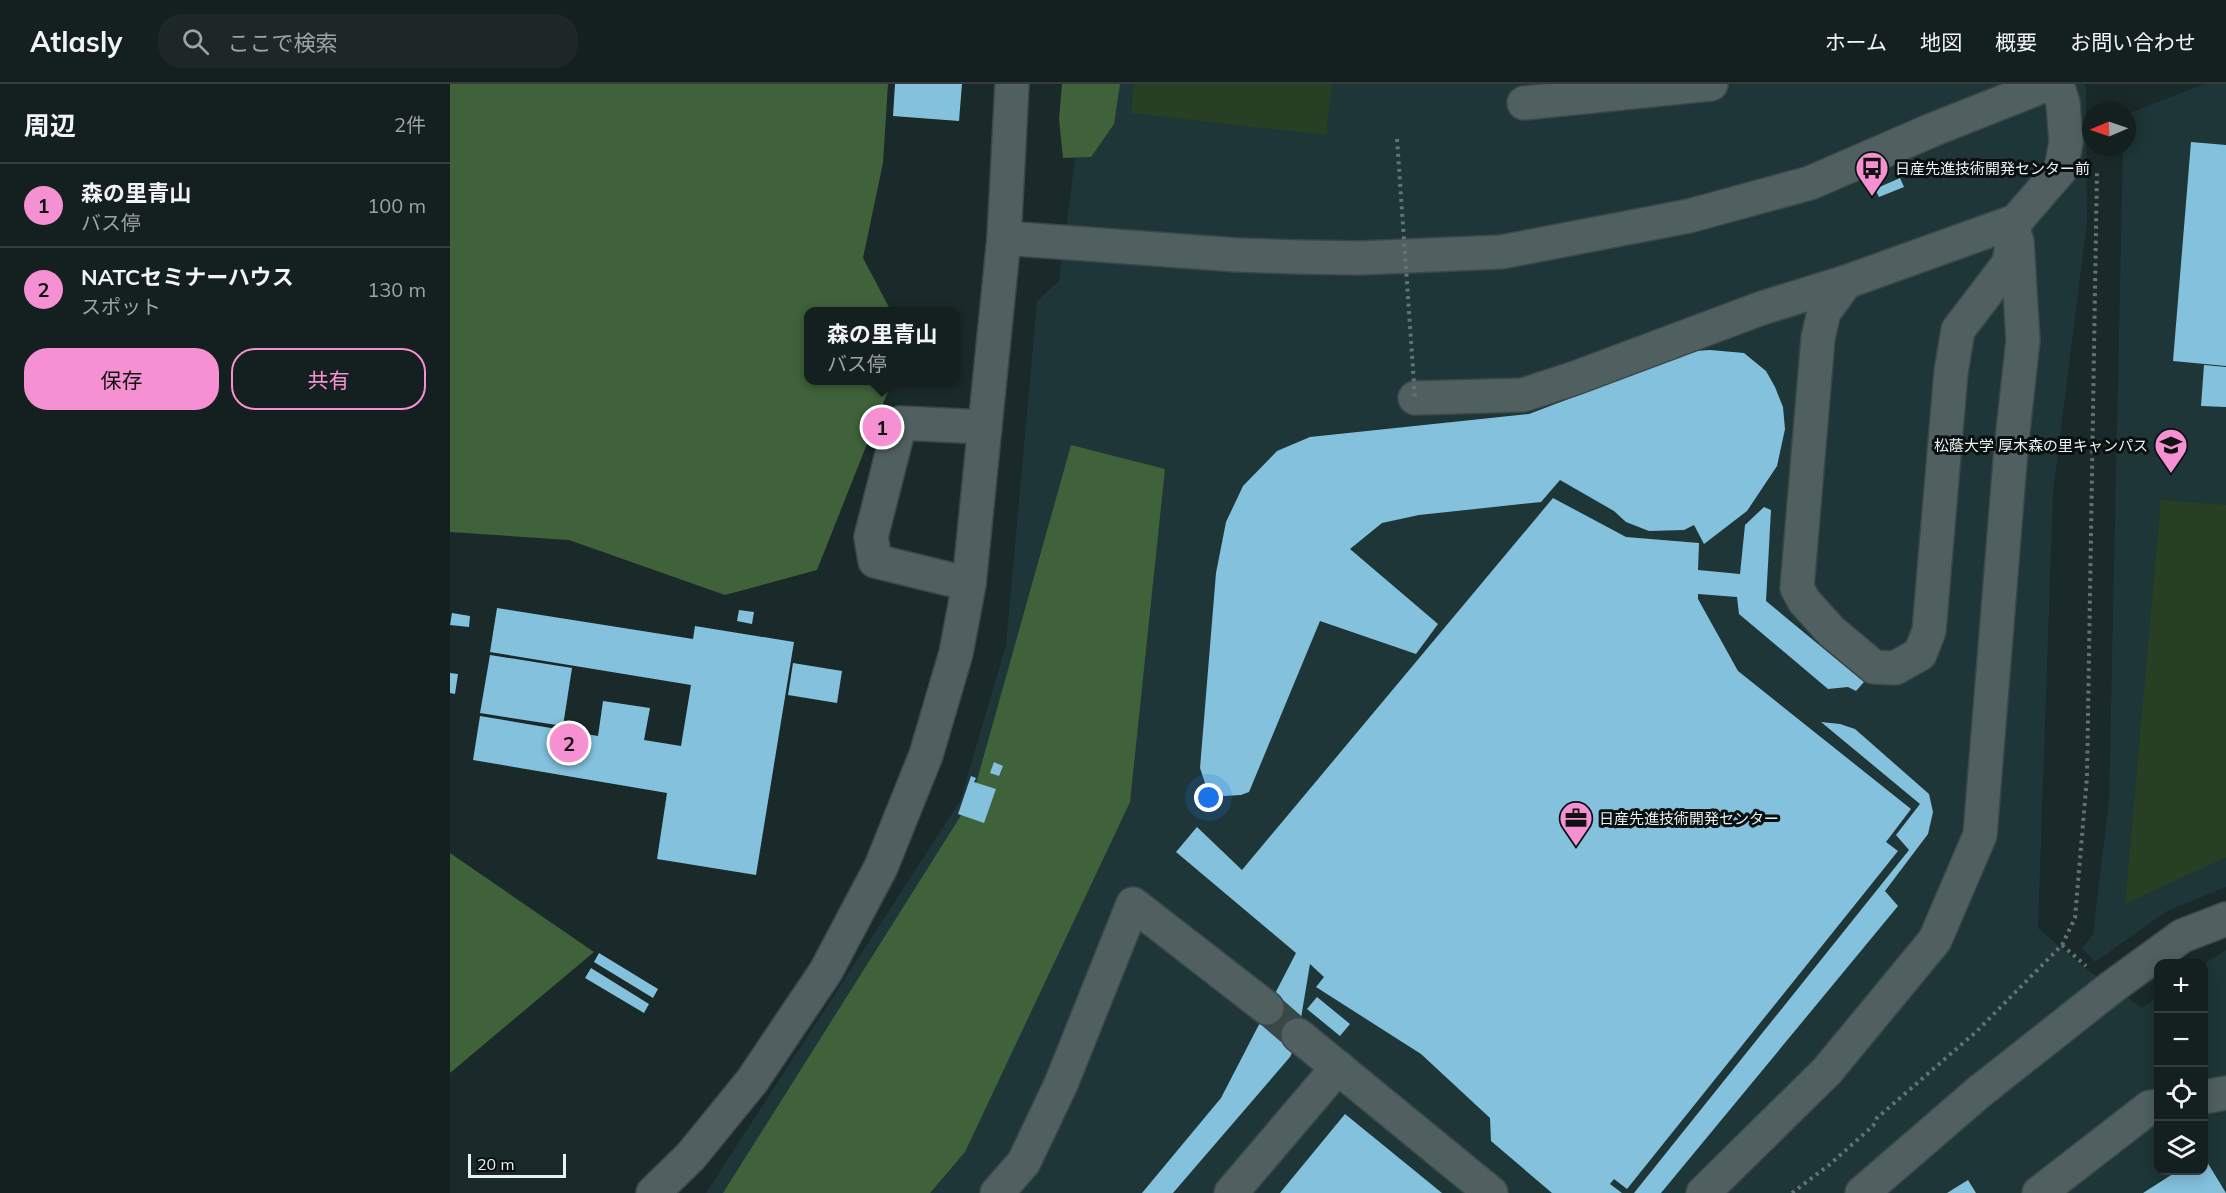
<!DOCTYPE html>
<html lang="ja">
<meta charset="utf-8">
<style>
body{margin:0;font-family:Mulish,"Noto Sans JP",sans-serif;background:#1d2728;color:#f1f3f6}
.controls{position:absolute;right:18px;bottom:18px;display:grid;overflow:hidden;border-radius:12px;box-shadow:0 3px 15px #0003}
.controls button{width:54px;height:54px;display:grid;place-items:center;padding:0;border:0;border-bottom:2px solid #333d3d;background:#141f1f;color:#f1f3f6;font:30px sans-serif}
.compass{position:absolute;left:1632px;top:18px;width:54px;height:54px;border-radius:50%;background:#141f1f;box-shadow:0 3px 15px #0003;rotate:268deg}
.scale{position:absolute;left:18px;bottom:15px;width:98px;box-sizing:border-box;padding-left:6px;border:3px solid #e9f2f2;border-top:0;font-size:16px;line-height:21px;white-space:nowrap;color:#e9f2f2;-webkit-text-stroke:4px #0a1010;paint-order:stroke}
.you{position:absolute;left:759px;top:714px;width:21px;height:21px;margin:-15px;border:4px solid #fff;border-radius:50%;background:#1a73e8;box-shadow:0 0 0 9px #1a73e833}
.badge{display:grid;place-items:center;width:39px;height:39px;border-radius:50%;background:#f591d2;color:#111;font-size:20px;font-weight:700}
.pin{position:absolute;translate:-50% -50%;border:3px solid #fff;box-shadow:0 2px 6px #0006}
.popup{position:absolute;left:354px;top:223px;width:156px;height:78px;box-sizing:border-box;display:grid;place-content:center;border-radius:12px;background:#141f1f;filter:drop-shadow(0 2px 4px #0005);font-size:20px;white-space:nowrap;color:#9da2a4}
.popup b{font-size:22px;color:#f1f3f6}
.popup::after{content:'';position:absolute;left:50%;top:100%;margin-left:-12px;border:12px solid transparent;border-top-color:#141f1f}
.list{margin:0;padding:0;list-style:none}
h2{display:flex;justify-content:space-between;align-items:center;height:78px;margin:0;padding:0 24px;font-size:26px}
h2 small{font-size:20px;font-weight:400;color:#9da2a4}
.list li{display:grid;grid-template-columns:39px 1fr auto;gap:18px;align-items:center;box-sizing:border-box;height:84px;padding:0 24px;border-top:2px solid #333d3d}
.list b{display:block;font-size:22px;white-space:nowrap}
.list p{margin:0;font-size:20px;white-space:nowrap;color:#9da2a4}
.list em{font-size:20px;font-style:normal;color:#9da2a4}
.actions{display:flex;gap:12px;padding:18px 24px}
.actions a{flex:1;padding:14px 0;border:2px solid #f591d2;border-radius:24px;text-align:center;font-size:21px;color:#f591d2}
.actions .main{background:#f591d2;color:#111}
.icon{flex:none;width:33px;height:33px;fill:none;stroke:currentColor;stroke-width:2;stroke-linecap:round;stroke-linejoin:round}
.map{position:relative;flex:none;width:1776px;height:1109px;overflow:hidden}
header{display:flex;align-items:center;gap:36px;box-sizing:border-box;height:84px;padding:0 30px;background:#141f1f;border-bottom:2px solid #333d3d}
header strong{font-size:28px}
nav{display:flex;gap:33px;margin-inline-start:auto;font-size:21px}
.search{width:420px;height:54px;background:#1d2728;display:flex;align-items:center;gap:15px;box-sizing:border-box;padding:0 21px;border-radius:24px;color:#9da2a4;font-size:22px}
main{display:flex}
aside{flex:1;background:#141f1f}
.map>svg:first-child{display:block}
.built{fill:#1e3637}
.green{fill:#274023}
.forest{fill:#3f623a}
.building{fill:#83c1dd}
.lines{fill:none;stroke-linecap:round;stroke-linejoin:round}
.minor-tunnel{stroke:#394747;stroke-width:33;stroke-dasharray:33 16;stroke-linecap:butt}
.minor-casing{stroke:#3c4748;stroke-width:36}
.path{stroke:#657272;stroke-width:4;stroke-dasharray:3 4.5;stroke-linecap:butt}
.minor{stroke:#506061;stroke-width:33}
.path-bridge{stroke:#657272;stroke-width:4;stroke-dasharray:3 4.5;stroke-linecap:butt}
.labels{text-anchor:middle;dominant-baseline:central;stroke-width:6;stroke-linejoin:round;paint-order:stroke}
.poi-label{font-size:15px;fill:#e9f2f2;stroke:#0a1010;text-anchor:start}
</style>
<header>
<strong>Atlasly</strong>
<div class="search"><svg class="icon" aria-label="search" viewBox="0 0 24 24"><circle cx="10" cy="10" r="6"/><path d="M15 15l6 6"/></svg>ここで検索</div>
<nav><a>ホーム</a><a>地図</a><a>概要</a><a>お問い合わせ</a></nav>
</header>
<main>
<aside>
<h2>周辺<small>2件</small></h2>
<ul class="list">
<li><span class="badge">1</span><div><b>森の里青山</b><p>バス停</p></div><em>100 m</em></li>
<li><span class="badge">2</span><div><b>NATCセミナーハウス</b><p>スポット</p></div><em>130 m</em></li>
</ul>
<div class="actions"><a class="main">保存</a><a>共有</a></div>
</aside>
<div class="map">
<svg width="1776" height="1109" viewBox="0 0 1776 1109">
<rect width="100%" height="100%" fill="#1a2929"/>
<!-- built -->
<g class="built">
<polygon points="635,0 1634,0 1636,5 1637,138 1603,409 1588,844 1635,884 1692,924 1708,913 1708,1086 1754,1086 1754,880 1776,866 1776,1109 256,1109 510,717 556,561 587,217 609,197"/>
<polygon points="1754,0 1776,0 1776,803 1717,827 1645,878 1632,864 1643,850 1659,717 1673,63 1677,63 1677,30"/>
</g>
<!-- green -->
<g class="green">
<polygon points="684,0 882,0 876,51 681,29"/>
<polygon points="1711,416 1776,421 1776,773 1675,820"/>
</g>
<!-- forest -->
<g class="forest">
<polygon points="0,0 438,0 433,79 413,174 441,227 358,228 358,296 442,297 367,486 275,511 119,456 0,448"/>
<polygon points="612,0 670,0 664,40 641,73 613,74 609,35"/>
<polygon points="621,361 715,385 680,718 515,1068 480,1109 273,1109 522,714"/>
<polygon points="0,769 144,868 0,989"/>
</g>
<!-- building -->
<g class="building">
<polygon points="445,0 512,0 509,37 443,32"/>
<polygon points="1741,58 1776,61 1776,282 1723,277"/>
<polygon points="1450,94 1454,103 1429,113 1425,105"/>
<polygon points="1260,266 1294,269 1316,287 1325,303 1333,323 1335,345 1327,382 1297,427 1254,460 1244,441 1234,446 1199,447 1176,438 1164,427 1110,396 1091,418 969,431 932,439 900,465 988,540 966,570 870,537 799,708 791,711 774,712 763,708 755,699 750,684 766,489 776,438 793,402 827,367 860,353 1079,330 1245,267"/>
<polygon points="1754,281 1776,283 1776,323 1751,322"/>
<polygon points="1103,414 1176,453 1249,459 1248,486 1290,490 1295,441 1314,423 1321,426 1316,517 1414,598 1406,607 1398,603 1378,605 1289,530 1287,513 1248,510 1248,515 1288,587 1461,725 1436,758 1448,767 1177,1105 1164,1095 1160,1100 1172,1109 1102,1109 1041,1057 1040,1034 971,970 866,903 874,893 860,880 847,958 840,973 723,1109 692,1109 771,1014 846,869 726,768 747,743 792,786"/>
<polygon points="47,524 243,555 245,542 344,558 306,791 207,775 217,709 23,676 30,632 148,652 153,617 200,624 194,656 231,662 241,601 40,568"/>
<polygon points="289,526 304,528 302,540 287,537"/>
<polygon points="2,529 20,532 19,543 0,541"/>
<polygon points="40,571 122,584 113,642 30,629"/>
<polygon points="343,579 392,587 387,619 338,611"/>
<polygon points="0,589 8,590 5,610 0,609"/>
<polygon points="1371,638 1390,640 1405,645 1479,710 1483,728 1478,750 1435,807 1448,822 1211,1109 1184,1109 1459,766 1446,751 1470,720"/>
<polygon points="544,678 553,682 549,692 540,689"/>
<polygon points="521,692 526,694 524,698 546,705 534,739 508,730"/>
<polygon points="149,869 208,905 203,914 144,878"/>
<polygon points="141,884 199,920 194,929 135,894"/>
<polygon points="867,913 900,940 890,952 857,925"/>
<polygon points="895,1030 992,1109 830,1109"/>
<polygon points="1754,1073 1776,1109 1693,1109 1729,1086 1754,1086"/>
<polygon points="1518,1096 1526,1109 1497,1109"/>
</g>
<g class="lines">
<!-- minor-tunnel -->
<polyline class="minor-tunnel" points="817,924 848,951"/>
<defs>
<g id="minor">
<polyline points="1074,19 1261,0"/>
<polyline points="1566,137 1559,179 1508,246 1501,288 1479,547 1470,570 1445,584 1424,583 1381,547 1354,517 1347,504 1368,254 1374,228 1396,198 1566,137 1611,85 1616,58 1613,19 1607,0"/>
<polyline points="554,154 787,171 849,173 910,174 1051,168 1239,132 1360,99 1482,46 1598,0"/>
<polyline points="965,314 1073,311 1125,294 1312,224 1396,198"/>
<polyline points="519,500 425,477 421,453 450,339 535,343"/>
<polyline points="848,951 1041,1109"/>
<polyline points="1754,1013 1776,1009"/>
<polyline points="203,1109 241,1072 302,997 376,887 431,783 476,671 506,569 519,500 554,154 562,0"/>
<polyline points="547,1109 574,1078 611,1000 683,820 817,924"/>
<polyline points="781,1109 888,983"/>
<polyline points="1253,1109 1377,987 1485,856 1530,751 1561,365 1573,256 1567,157"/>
<polyline points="1412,1109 1529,1008 1662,903 1732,852 1776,835"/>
<polyline points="1589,1109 1700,1023 1708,1022"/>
</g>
</defs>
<!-- minor casing -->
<use href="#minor" class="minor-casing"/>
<!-- path -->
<g class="path">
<polyline points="1612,861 1636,882"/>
<polyline points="1342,1109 1379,1081 1423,1042 1427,1034 1527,947 1612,861 1625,834 1637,693 1647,85"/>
</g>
<!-- minor -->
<use href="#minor" class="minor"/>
<!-- path-bridge -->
<polyline class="path-bridge" points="947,55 965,314"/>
</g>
<!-- icons -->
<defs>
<symbol id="bus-pin" viewBox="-11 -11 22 30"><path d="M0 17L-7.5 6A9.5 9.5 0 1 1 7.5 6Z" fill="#f591d2" stroke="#0a1010"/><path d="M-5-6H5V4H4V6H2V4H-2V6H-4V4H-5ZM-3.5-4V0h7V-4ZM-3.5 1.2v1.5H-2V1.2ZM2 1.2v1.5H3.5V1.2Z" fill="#111"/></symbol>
<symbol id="university-pin" viewBox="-11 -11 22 30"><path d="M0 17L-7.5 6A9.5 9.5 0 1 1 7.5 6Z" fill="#f591d2" stroke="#0a1010"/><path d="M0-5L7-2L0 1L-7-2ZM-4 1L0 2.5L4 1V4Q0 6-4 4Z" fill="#111"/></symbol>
<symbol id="office-pin" viewBox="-11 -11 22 30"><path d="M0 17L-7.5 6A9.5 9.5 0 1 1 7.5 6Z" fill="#f591d2" stroke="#0a1010"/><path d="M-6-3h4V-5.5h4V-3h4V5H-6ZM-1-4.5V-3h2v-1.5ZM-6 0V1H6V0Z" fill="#111"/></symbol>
</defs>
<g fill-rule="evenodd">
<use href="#bus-pin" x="1403" y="65" width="38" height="52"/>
<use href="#university-pin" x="1702" y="342" width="38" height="52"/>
<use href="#office-pin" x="1107" y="715" width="38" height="52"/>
</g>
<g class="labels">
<!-- poi labels -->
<g class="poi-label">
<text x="1445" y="84">日産先進技術開発センター前</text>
<text x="1698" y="361" text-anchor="end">松蔭大学 厚木森の里キャンパス</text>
<text x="1149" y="734">日産先進技術開発センター</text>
</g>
</g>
</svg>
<div class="controls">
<button>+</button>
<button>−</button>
<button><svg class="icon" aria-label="locate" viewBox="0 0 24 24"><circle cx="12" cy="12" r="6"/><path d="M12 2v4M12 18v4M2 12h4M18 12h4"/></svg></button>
<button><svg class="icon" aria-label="layers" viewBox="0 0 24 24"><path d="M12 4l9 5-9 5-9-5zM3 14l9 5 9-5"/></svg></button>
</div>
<svg class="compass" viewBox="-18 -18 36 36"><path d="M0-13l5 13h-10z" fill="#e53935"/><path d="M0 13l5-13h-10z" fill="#9da2a4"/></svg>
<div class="scale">20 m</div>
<div class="you"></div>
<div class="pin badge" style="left:432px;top:343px">1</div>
<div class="popup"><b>森の里青山</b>バス停</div>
<div class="pin badge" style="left:119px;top:659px">2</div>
</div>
</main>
